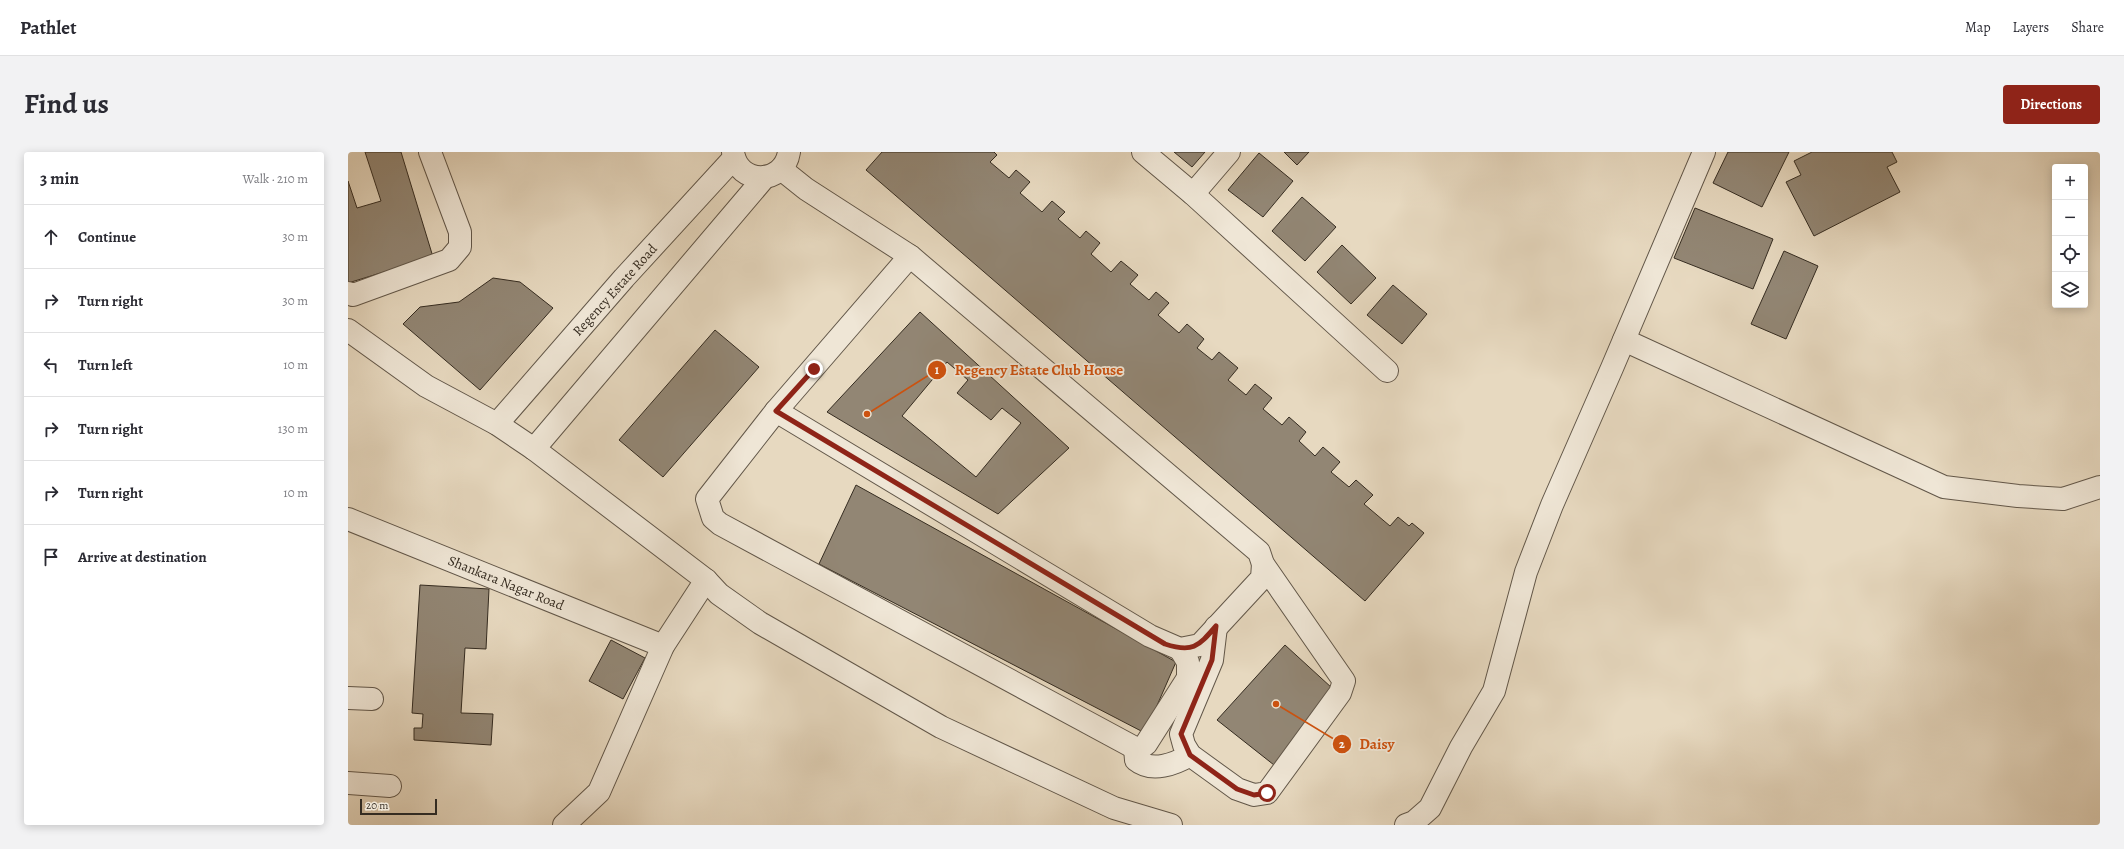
<!DOCTYPE html>
<meta charset="utf-8">
<style>
body{margin:0;font-family:Alegreya,serif;background:#f2f2f3;color:#2b2b33}
.controls{position:absolute;right:12px;top:12px;display:grid;overflow:hidden;border-radius:4px;box-shadow:0 2px 10px #0003}
.controls button{width:36px;height:36px;display:grid;place-items:center;padding:0;border:0;border-bottom:1px solid #e1e1e2;background:#fff;color:#2b2b33;font:20px sans-serif}
.scale{position:absolute;left:12px;bottom:10px;width:77px;box-sizing:border-box;padding-left:4px;border:2px solid #352c21;border-top:0;font-size:11px;line-height:14px;white-space:nowrap;color:#352c21;-webkit-text-stroke:3px #efe6d6;paint-order:stroke}
.stop{position:absolute;width:12px;height:12px;margin:-9px;border:3px solid #8f2418;border-radius:50%;background:#fff}
.stop.end{background:#8f2418;border-color:#fff;box-shadow:0 1px 4px #0008}
.list{margin:0;padding:0;list-style:none}
h2{display:flex;justify-content:space-between;align-items:center;height:52px;margin:0;padding:0 16px;font-size:17px}
h2 small{font-size:13px;font-weight:400;color:#7c7c81}
.list li{display:grid;grid-template-columns:26px 1fr auto;gap:12px;align-items:center;box-sizing:border-box;height:64px;padding:0 16px;border-top:1px solid #e1e1e2}
.list b{display:block;font-size:15px;white-space:nowrap}
.list em{font-size:13px;font-style:normal;color:#7c7c81}
.icon{flex:none;width:22px;height:22px;fill:none;stroke:currentColor;stroke-width:2;stroke-linecap:round;stroke-linejoin:round}
.map{position:relative;flex:none;width:1752px;height:673px;overflow:hidden;border-radius:4px}
header{display:flex;align-items:center;gap:24px;box-sizing:border-box;height:56px;padding:0 20px;background:#fff;border-bottom:1px solid #e1e1e2}
header strong{font-size:19px}
nav{display:flex;gap:22px;margin-inline-start:auto;font-size:14px}
.intro{display:flex;align-items:center;justify-content:space-between;box-sizing:border-box;height:96px;padding:0 24px}
h1{margin:0;font-size:28px}
.button{padding:10px 18px;border-radius:4px;background:#8f2418;color:#fff;font-size:14px;font-weight:700}
main{display:flex;gap:24px;padding:0 24px}
aside{flex:1;background:#fff;border-radius:4px;box-shadow:0 2px 10px #0003}
.map>svg:first-child{display:block}
.building{fill:#928674;stroke:#352c21;fill-rule:evenodd}
.lines{fill:none;stroke-linecap:round;stroke-linejoin:round}
.minor-casing{stroke:#625749;stroke-width:24}
.minor{stroke:#efe6d6;stroke-width:22}
.route{stroke:#8f2418;stroke-width:5}
.labels{text-anchor:middle;dominant-baseline:central;stroke-width:3.5;stroke-linejoin:round;paint-order:stroke}
.street-label{font-size:14px;fill:#352c21;stroke:#efe6d6}
.leader{fill:none;stroke:#cd520f;stroke-width:1.5}
.callout-dot{fill:#cd520f;stroke:#efe6d6;stroke-width:1.5}
.mark-label{font-size:12px;text-anchor:middle;font-weight:bold;fill:#fff}
.callout-label{font-size:15px;text-anchor:middle;font-weight:bold;fill:#cd520f;stroke:#efe6d6;stroke-width:3.5;stroke-linejoin:round;paint-order:stroke}
</style>
<header>
<strong>Pathlet</strong>
<nav><a>Map</a><a>Layers</a><a>Share</a></nav>
</header>
<div class="intro"><h1>Find us</h1><a class="button">Directions</a></div>
<main>
<aside>
<h2>3 min<small>Walk · 210 m</small></h2>
<ul class="list">
<li><svg class="icon" aria-label="ahead" viewBox="0 0 24 24"><path d="M12 20V5M6 11l6-6 6 6"/></svg><div><b>Continue</b></div><em>30 m</em></li>
<li><svg class="icon" aria-label="right" viewBox="0 0 24 24"><path d="M7 20v-9h11M14 6l5 5-5 5"/></svg><div><b>Turn right</b></div><em>30 m</em></li>
<li><svg class="icon" aria-label="left" viewBox="0 0 24 24"><path d="M17 20v-9H6M10 6l-5 5 5 5"/></svg><div><b>Turn left</b></div><em>10 m</em></li>
<li><svg class="icon" aria-label="right" viewBox="0 0 24 24"><path d="M7 20v-9h11M14 6l5 5-5 5"/></svg><div><b>Turn right</b></div><em>130 m</em></li>
<li><svg class="icon" aria-label="right" viewBox="0 0 24 24"><path d="M7 20v-9h11M14 6l5 5-5 5"/></svg><div><b>Turn right</b></div><em>10 m</em></li>
<li><svg class="icon" aria-label="arrive" viewBox="0 0 24 24"><path d="M6 21V4h12l-3 4 3 4H6"/></svg><div><b>Arrive at destination</b></div></li>
</ul>
</aside>
<div class="map">
<svg width="1752" height="673" viewBox="0 0 1752 673">
<rect width="100%" height="100%" fill="#e7d9c0"/>
<filter id="stains"><feTurbulence type="fractalNoise" baseFrequency=".005" numOctaves="4"/><feColorMatrix values="0 0 0 0 .2 0 0 0 0 .09 0 0 0 0 .02 0 0 0 .5 -.17"/></filter>
<radialGradient id="worn" r=".72"><stop offset=".6" stop-color="#630" stop-opacity="0"/><stop offset="1" stop-color="#630" stop-opacity=".3"/></radialGradient>
<!-- building -->
<g class="building">
<polygon points="17,0 53,0 85,105 0,131 0,29 9,56 33,49"/>
<polygon points="534,0 646,0 649,3 642,10 661,26 668,18 682,30 672,41 694,60 704,49 717,60 710,67 732,86 738,79 752,91 743,102 763,120 773,109 790,123 782,132 801,148 808,140 821,151 810,163 831,181 839,172 856,187 849,196 864,208 871,200 890,216 880,228 898,243 907,232 924,246 915,257 934,273 941,265 958,280 951,289 967,304 975,295 992,310 983,320 1001,335 1008,328 1025,343 1016,352 1042,374 1050,365 1061,374 1064,371 1076,381 1017,449 518,18"/>
<polygon points="826,0 857,0 844,15"/>
<polygon points="936,0 961,0 949,13"/>
<polygon points="1380,0 1441,0 1414,55 1365,31"/>
<polygon points="1464,0 1544,0 1549,10 1539,15 1552,40 1466,84 1438,30 1453,23 1446,9"/>
<polygon points="911,1 945,29 915,65 880,38"/>
<polygon points="954,45 988,75 957,109 924,79"/>
<polygon points="1347,56 1425,87 1405,137 1326,106"/>
<polygon points="994,93 1028,126 1003,152 969,120"/>
<polygon points="1436,99 1470,114 1438,187 1403,172"/>
<polygon points="145,126 172,130 205,156 132,238 55,172 72,155 111,150"/>
<polygon points="1045,133 1079,162 1054,192 1019,163"/>
<path d="M 572,160 L 721,296 L 650,362 L 479,260 ZM 599,210 L 620,228 L 609,241 L 643,268 L 654,256 L 673,271 L 628,325 L 554,264 Z"/>
<polygon points="367,178 411,215 315,325 271,288"/>
<polygon points="508,333 828,510 797,581 471,412"/>
<polygon points="72,433 141,437 138,497 117,496 113,561 145,562 143,593 66,588 66,576 74,576 75,562 64,561"/>
<polygon points="263,488 297,506 275,547 241,529"/>
<polygon points="937,493 984,536 926,613 869,568"/>
</g>
<g class="lines">
<defs>
<g id="minor">
<path d="M 385,0 C 390,34 436,33 441,0"/>
<polyline points="795,0 845,42 1039,219"/>
<polyline points="433,17 458,37 562,104 911,400 915,412 996,529 992,541 919,641 906,643 889,637 842,603 836,593 833,582 864,508 868,475"/>
<polyline points="845,42 881,0"/>
<polyline points="562,104 428,259 359,347 365,366 372,372 787,596 793,596 798,592 840,526 840,510 832,497"/>
<polyline points="0,141 5,143 101,108 112,95 112,80 82,0"/>
<polyline points="0,178 78,234 149,272 186,297 358,428 371,442 412,471 593,575 766,656 823,673"/>
<polyline points="1276,188 1596,335 1670,344 1715,347 1752,335"/>
<polyline points="428,259 802,484 832,497 852,493 914,426 915,412"/>
<polyline points="149,272 276,126 386,6"/>
<polyline points="186,297 416,26"/>
<polyline points="0,367 315,494"/>
<polyline points="0,546 24,547"/>
<path d="M 787,596 L 788,608 C 804,621 827,612 842,603"/>
<polyline points="0,631 42,634"/>
<polyline points="216,673 251,640 315,494 358,428"/>
<polyline points="1058,673 1066,670 1082,656 1113,595 1146,539 1178,420 1204,353 1264,216 1356,0"/>
</g>
</defs>
<!-- minor casing -->
<use href="#minor" class="minor-casing"/>
<!-- minor -->
<use href="#minor" class="minor"/>
</g>
<g class="lines">
<!-- route -->
<path class="route" d="M 466,217 L 428,259 L 817,492 C 844,501 850,495 868,474 L 864,508 L 833,582 L 842,603 L 889,637 L 906,643 L 919,641"/>
</g>
<g class="labels">
<!-- street labels -->
<g class="street-label">
<text transform="translate(267 138) rotate(-48)">Regency Estate Road</text>
<text transform="translate(158 431) rotate(22)">Shankara Nagar Road</text>
</g>
</g>
<!-- callouts -->
<path class="leader" d="M519 262L589 218M928 552L994 592"/>
<g class="callout-dot">
<circle cx="519" cy="262" r="4"/>
<circle cx="928" cy="552" r="4"/>
<circle cx="589" cy="218" r="10"/>
<circle cx="994" cy="592" r="10"/>
</g>
<g class="mark-label">
<text x="589" y="222">1</text>
<text x="994" y="596">2</text>
</g>
<g class="callout-label">
<text x="691" y="223">Regency Estate Club House</text>
<text x="1029" y="597">Daisy</text>
</g>
<rect width="100%" height="100%" filter="url(#stains)"/>
<rect width="100%" height="100%" fill="url(#worn)"/>
</svg>
<div class="controls">
<button>+</button>
<button>−</button>
<button><svg class="icon" aria-label="locate" viewBox="0 0 24 24"><circle cx="12" cy="12" r="6"/><path d="M12 2v4M12 18v4M2 12h4M18 12h4"/></svg></button>
<button><svg class="icon" aria-label="layers" viewBox="0 0 24 24"><path d="M12 4l9 5-9 5-9-5zM3 14l9 5 9-5"/></svg></button>
</div>
<div class="scale">20 m</div>
<div class="stop" style="left:919px;top:641px"></div>
<div class="stop end" style="left:466px;top:217px"></div>
</div>
</main>
